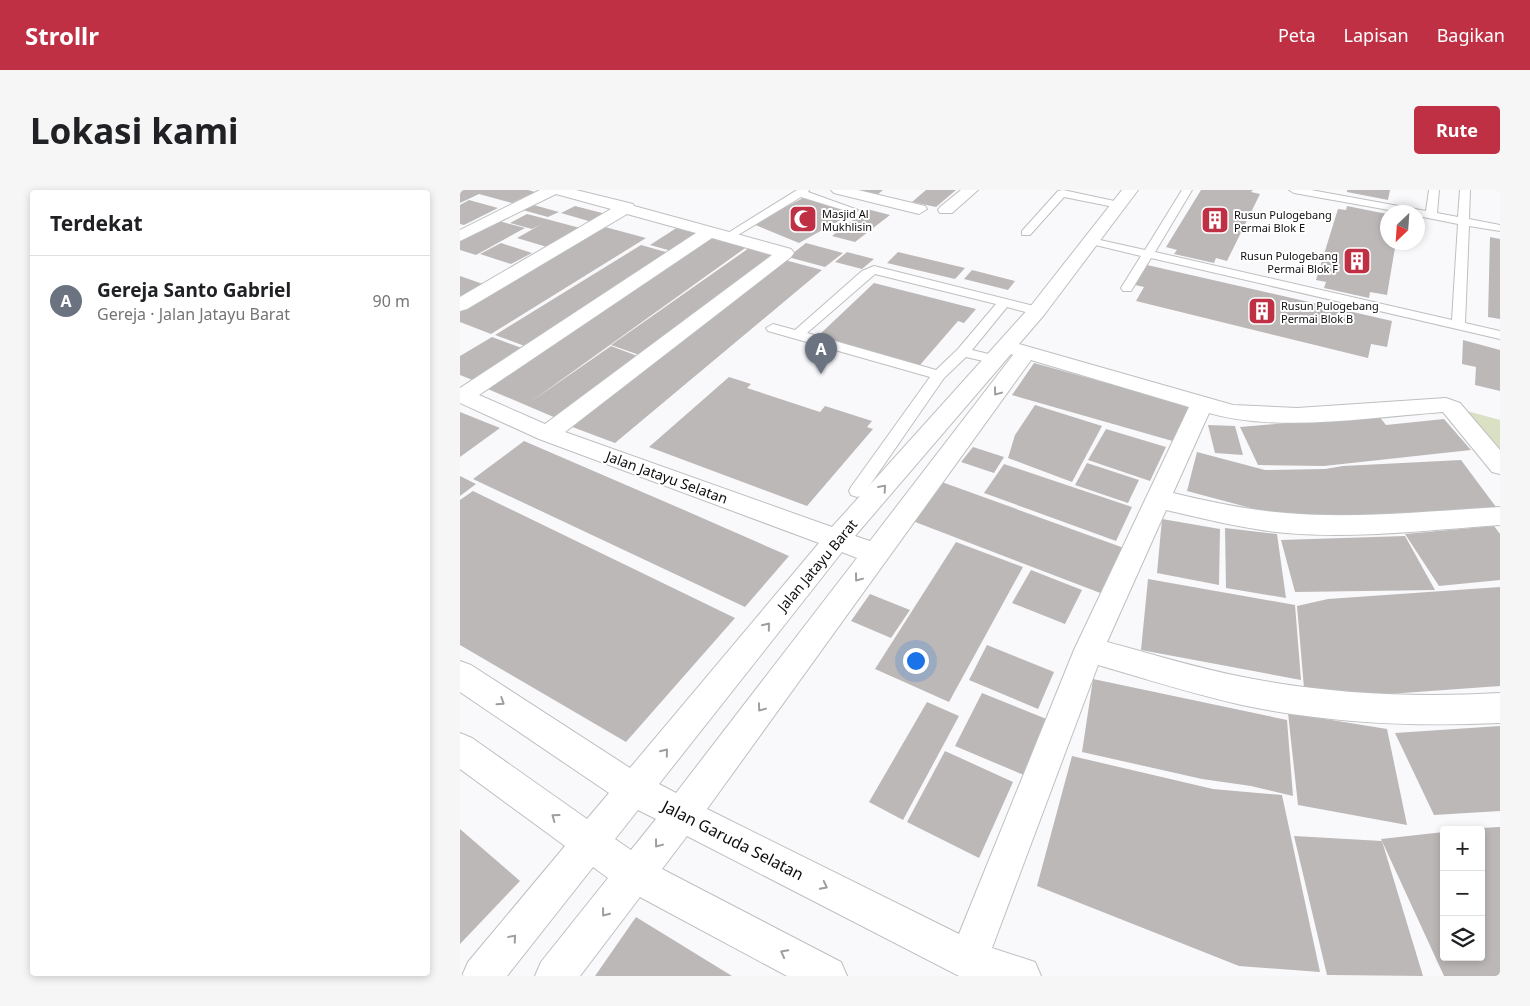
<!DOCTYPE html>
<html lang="id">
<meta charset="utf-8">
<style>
body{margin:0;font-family:"Noto Sans",sans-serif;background:#f6f6f6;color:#202124}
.controls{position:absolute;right:15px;bottom:15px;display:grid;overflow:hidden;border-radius:5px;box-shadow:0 2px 8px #0003}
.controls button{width:45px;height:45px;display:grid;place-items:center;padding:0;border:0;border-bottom:1px solid #e0e0e0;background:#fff;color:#202124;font:25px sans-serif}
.compass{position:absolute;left:920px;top:15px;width:45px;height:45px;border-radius:50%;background:#fff;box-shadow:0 2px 8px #0003;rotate:205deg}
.you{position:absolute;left:455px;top:470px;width:18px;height:18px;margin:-12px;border:4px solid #fff;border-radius:50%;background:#1a73e8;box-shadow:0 0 0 8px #1a73e833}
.badge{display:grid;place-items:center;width:32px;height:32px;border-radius:50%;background:#c03044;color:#fff;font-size:16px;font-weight:700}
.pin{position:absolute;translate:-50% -41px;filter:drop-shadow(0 1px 2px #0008)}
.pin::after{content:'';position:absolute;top:26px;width:18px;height:15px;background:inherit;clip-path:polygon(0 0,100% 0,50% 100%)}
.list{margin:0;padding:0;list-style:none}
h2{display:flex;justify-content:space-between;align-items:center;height:65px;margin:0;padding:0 20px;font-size:21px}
h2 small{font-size:16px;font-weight:400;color:#757577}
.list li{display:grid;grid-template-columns:32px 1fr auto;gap:15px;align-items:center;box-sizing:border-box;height:90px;padding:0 20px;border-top:1px solid #e0e0e0}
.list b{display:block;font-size:19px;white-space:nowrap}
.list p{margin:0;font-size:16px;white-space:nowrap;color:#757577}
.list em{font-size:16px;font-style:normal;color:#757577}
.icon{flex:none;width:28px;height:28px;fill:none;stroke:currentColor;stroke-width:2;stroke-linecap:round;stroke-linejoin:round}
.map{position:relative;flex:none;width:1040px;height:786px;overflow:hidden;border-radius:5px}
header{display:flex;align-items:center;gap:30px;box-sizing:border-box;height:70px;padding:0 25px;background:#c03044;color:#fff}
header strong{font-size:24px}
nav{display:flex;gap:28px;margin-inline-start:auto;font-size:18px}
.intro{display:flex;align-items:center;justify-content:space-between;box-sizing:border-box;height:120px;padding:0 30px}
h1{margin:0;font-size:35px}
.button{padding:12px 22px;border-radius:5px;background:#c03044;color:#fff;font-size:18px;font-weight:700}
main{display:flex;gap:30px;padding:0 30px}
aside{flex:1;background:#fff;border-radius:5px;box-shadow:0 2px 8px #0003}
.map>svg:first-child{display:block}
.green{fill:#d9e0c3}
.building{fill:#bbb8b7}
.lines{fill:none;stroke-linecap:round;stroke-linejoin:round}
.lane-casing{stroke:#bebfc1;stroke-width:2}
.street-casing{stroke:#bebfc1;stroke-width:2}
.lane{fill:#fff;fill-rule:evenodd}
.street{fill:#fff;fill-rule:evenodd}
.oneway{stroke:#9e9e9f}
.labels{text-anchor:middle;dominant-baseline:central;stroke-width:4;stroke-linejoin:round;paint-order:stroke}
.far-poi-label{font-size:11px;fill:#0d0d0e;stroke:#fff;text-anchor:start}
.street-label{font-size:14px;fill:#0d0d0e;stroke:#fff}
.near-street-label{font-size:16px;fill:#0d0d0e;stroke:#fff}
</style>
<header>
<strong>Strollr</strong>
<nav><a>Peta</a><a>Lapisan</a><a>Bagikan</a></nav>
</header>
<div class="intro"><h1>Lokasi kami</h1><a class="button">Rute</a></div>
<main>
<aside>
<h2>Terdekat<small></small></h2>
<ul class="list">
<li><span class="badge" style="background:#6b7280">A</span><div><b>Gereja Santo Gabriel</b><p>Gereja · Jalan Jatayu Barat</p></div><em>90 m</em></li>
</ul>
</aside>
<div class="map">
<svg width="1040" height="786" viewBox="0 0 1040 786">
<rect width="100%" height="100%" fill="#f9f9fc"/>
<!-- green -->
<polygon class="green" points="996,218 1040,230 1040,266"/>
<!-- building -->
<g class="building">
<polygon points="0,0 68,0 75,2 52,13 19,4 0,13"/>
<polygon points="399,0 423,0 417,5"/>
<polygon points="466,0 496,0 476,17 452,12"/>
<polygon points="741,0 793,0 791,2 800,4 767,71 756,68 754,73 714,64 717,60 706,57"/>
<polygon points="887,0 930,0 928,10 887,2"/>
<polygon points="347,6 393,23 339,53 293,34"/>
<polygon points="9,10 38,18 4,35 0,34 0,15"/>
<polygon points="70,14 99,22 88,27 59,19"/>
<polygon points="115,16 146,24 132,32 101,23"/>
<polygon points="887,16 927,24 928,52 936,52 927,105 910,102 909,108 864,98 866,92 856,90 878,19 886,20"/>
<polygon points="407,19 430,25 395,52 372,46"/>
<polygon points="67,24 90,30 120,38 87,57 57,48 82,34 72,39 50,33"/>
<polygon points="35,30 65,38 16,65 0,60 0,47"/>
<polygon points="145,37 186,48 31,144 0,132 0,121"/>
<polygon points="218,37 243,44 215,62 190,55"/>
<polygon points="249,46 288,56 69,213 151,156 180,167 96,228 23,197"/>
<polygon points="1030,47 1040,49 1040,129 1028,127"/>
<polygon points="41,53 72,63 51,74 20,64"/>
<polygon points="346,53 383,63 365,77 328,67"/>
<polygon points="181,55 213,64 70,158 35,145"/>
<polygon points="289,58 321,66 185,167 151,155"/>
<polygon points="387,62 414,69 402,79 375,72"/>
<polygon points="438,62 484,73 505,78 495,89 427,73"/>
<polygon points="321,69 362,80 155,253 107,235"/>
<polygon points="687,75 932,131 927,157 911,154 908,168 676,111 684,97 675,95"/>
<polygon points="512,80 555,91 548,100 504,89"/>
<polygon points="0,86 23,94 0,107"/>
<polygon points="414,93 516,119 504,133 498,131 460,175 358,146"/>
<polygon points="32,147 70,161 20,193 0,185 0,166"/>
<polygon points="1003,150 1040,160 1040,201 1015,195 1016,177 1002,174"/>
<polygon points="574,173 730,216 716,252 552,205"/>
<polygon points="269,187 291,194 287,198 360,222 365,216 412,231 407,237 413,239 347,316 189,257"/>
<polygon points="575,215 642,236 612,292 548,268 555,245"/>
<polygon points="0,222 40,238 0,267"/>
<polygon points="918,225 926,235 984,229 1011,260 864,276 798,275 780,237"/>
<polygon points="748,235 775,236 783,265 755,263"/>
<polygon points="646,239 706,257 690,291 628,270"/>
<polygon points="64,251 224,320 329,366 285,417 13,289"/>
<polygon points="513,257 544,267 534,283 501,272"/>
<polygon points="737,262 805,280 865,279 883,276 1001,270 1039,321 849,329 798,320 727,301"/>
<polygon points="627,273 679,290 668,313 615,295"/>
<polygon points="544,274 672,317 656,351 524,303"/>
<polygon points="0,286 16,294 0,306"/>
<polygon points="479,291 664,358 643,404 450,330"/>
<polygon points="13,301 275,428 166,552 0,455 0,310"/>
<polygon points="702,329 760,339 759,395 697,383"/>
<polygon points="1034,336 1040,344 1040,390 979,396 945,344"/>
<polygon points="765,338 817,344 826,408 766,398"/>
<polygon points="945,346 975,400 835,402 821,350"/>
<polygon points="496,352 563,377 489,512 415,479"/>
<polygon points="571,380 622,400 605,434 552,413"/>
<polygon points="688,389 835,415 841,490 681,460"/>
<polygon points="1040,397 1040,496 915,505 844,498 837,416 868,409"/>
<polygon points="410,404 450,420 431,448 391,431"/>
<polygon points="527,455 594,482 578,519 509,490"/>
<polygon points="633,489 827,530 833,606 791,596 742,589 622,562"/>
<polygon points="522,503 589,530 566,586 495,556"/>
<polygon points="467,512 499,526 443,630 409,612"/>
<polygon points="828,523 927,539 947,635 838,615"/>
<polygon points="1040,536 1040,621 974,625 935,543"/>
<polygon points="485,561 553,592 519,668 447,632"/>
<polygon points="612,566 753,599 822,605 860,782 779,776 577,696"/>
<polygon points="1040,637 1040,786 984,786 921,649 984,642 984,767 1021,767 1021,638"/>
<polygon points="0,639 60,691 0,754"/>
<polygon points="834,646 922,651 963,786 867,785"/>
<polygon points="176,727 272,786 135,786"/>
</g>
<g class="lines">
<defs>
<g id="lane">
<polygon points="337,0 349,0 348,2 398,20 393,23 341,7 273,48 265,48 263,46"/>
<polygon points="603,0 659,12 664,15 659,18 604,7 570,45 562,45 562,41 598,1"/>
<polygon points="722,0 732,0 695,62 992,130 998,34 958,26 958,22 940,22 834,3 829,0 851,0 966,21 969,0 979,0 977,23 998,27 1000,0 1010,0 1009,29 1040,35 1040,41 1009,36 1005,133 1040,141 1040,149 691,68 671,101 663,101 661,98 681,66 627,53 625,51 631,48 685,60"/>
<path d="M 414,76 L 582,118 L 583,121 L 577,125 L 547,117 L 512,160 L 541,167 L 543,170 L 541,173 L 536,174 L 506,167 L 484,188 L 403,305 L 397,307 L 391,305 L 389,301 L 391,297 L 470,187 L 308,141 L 306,138 L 313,134 L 335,140 L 402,81 ZM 415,84 L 536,114 L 498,159 L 476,180 L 347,143 Z"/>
</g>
<g id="street">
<path d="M 80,0 L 116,0 L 173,14 L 174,16 L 331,59 L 334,63 L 331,67 L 105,242 L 372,337 L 570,117 L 662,0 L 678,0 L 584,125 L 559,154 L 773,215 L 837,218 L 986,208 L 1000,213 L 1040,260 L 1040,284 L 1032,282 L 983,222 C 911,227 818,243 749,223 L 713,303 C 750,312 788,320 826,323 C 897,329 969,321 1040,317 L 1040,335 C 969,340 897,349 826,343 C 785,339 745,329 706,320 L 647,452 C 692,464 737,478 783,487 C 868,504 954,508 1040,503 L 1040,533 C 953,537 867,533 782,515 C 733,504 686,489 638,475 L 532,758 L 575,772 L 581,786 L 499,786 L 227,646 L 202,679 L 381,772 L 387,786 L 327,786 L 180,707 L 120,786 L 75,786 L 81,772 L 148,688 L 133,677 L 47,786 L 2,786 L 8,772 L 105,656 L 0,579 L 0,543 L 12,548 L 127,629 L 149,603 L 0,502 L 0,471 L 11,475 L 170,578 L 359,353 L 79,249 L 0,213 L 0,198 L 236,43 L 167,24 L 7,119 L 0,121 L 0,107 L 151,19 L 96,4 L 0,51 L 0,40 ZM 252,48 L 312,65 L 85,234 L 19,205 ZM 551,164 L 553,165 L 410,351 L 395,346 ZM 571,170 L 729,217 L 614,460 L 499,744 L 247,619 ZM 382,362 L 397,368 L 216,603 L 199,594 ZM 178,620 L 196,629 L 171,660 L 155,649 Z"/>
<polygon points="371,0 398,0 465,16 467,19 459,24 374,3"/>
<polygon points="501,0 518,0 492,23 480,23 478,20 480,17"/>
</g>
</defs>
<!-- lane casing -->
<use href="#lane" class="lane-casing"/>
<!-- street casing -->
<use href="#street" class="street-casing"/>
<!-- lane -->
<use href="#lane" class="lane"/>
<!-- street -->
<use href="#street" class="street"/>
</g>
<!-- one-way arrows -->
<defs><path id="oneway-chevron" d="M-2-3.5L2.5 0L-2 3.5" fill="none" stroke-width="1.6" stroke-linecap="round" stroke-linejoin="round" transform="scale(1.25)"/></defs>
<g class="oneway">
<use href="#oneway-chevron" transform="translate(537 202) rotate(127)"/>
<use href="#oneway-chevron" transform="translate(423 298) rotate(-49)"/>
<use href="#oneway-chevron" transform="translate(398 388) rotate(127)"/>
<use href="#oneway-chevron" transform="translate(307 436) rotate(-51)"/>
<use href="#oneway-chevron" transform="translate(41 512) rotate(33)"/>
<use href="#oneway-chevron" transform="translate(301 518) rotate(127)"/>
<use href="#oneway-chevron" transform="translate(205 562) rotate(-51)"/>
<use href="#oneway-chevron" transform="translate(95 627) rotate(-144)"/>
<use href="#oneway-chevron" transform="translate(198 654) rotate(127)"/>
<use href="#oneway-chevron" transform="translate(364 696) rotate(27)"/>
<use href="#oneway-chevron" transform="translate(145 723) rotate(128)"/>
<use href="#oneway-chevron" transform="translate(53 748) rotate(-50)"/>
<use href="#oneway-chevron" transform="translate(324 763) rotate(-152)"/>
</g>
<!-- icons -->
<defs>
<symbol id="mosque-square" viewBox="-11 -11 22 22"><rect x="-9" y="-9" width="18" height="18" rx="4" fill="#c03044" stroke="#fff"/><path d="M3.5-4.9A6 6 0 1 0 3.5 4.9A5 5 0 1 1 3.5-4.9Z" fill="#fff"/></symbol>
<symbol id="building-square" viewBox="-11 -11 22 22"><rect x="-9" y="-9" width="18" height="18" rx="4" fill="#c03044" stroke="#fff"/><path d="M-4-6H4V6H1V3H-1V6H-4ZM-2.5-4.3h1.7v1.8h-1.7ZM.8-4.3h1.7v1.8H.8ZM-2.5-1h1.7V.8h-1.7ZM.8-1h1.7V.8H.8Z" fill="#fff"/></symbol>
</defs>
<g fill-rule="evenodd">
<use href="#mosque-square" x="327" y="13" width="32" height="32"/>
<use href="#building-square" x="739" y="14" width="32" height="32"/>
<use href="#building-square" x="881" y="55" width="32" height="32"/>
<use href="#building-square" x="786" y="105" width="32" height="32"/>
</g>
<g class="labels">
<!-- far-poi labels -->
<g class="far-poi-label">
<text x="362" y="23">Masjid Al<tspan x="362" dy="13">Mukhlisin</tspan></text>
<text x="774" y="24">Rusun Pulogebang<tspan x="774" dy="13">Permai Blok E</tspan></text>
<text x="878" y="65" text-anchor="end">Rusun Pulogebang<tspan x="878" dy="13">Permai Blok F</tspan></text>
<text x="821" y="115">Rusun Pulogebang<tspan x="821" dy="13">Permai Blok B</tspan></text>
</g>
<!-- street labels -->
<g class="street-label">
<text transform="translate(207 287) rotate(20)">Jalan Jatayu Selatan</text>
<text transform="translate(357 375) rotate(-50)">Jalan Jatayu Barat</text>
</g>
<!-- near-street labels -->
<g class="near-street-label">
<text transform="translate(273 650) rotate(27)">Jalan Garuda Selatan</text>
</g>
</g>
</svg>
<div class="controls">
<button>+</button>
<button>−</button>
<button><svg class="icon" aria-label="layers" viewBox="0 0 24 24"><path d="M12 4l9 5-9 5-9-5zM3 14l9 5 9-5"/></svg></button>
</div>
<svg class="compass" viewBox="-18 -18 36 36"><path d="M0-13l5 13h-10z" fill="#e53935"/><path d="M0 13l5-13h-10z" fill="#757577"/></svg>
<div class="you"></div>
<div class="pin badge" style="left:361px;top:184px;background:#6b7280">A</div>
</div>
</main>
